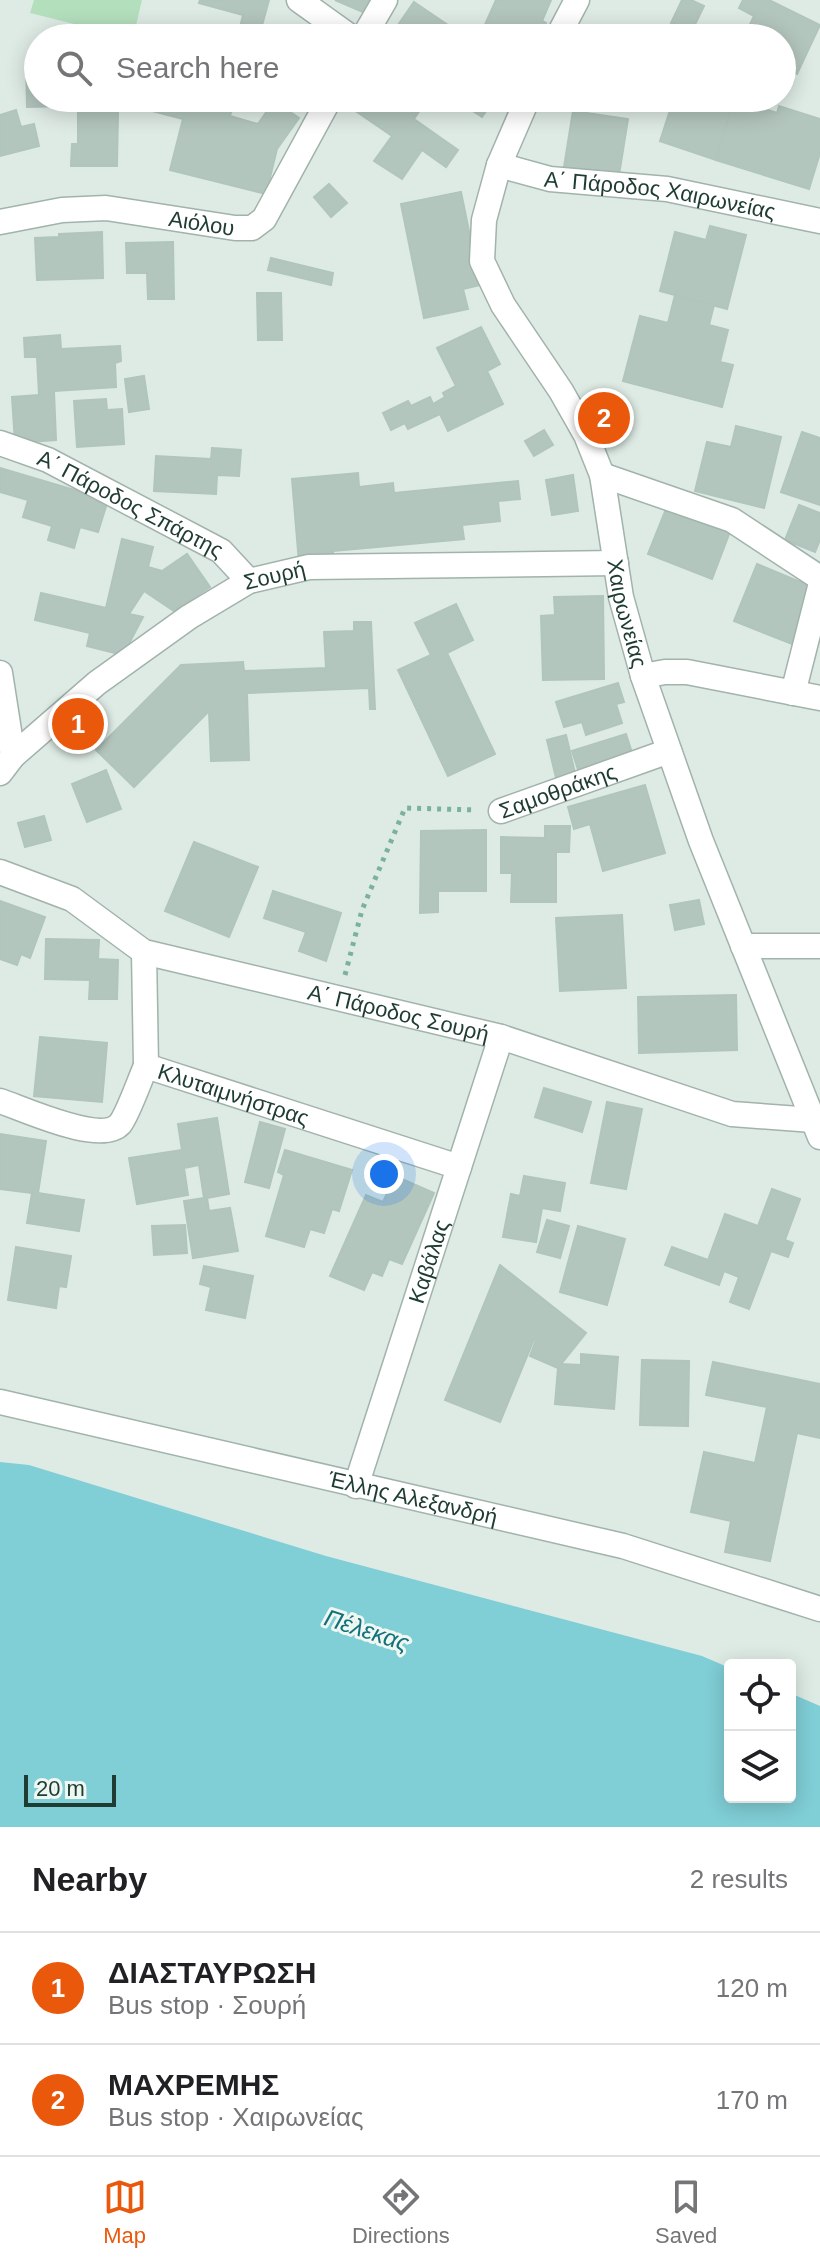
<!DOCTYPE html>
<meta charset="utf-8">
<style>
body{margin:0;font-family:Helvetica,sans-serif;background:#f6f6f6;color:#202124}
.controls{position:absolute;right:24px;bottom:24px;display:grid;overflow:hidden;border-radius:8px;box-shadow:0 4px 20px #0003}
.controls button{width:72px;height:72px;display:grid;place-items:center;padding:0;border:0;border-bottom:2px solid #e0e0e0;background:#fff;color:#202124;font:40px sans-serif}
.scale{position:absolute;left:24px;bottom:20px;width:92px;box-sizing:border-box;padding-left:8px;border:4px solid #1e3c32;border-top:0;font-size:22px;line-height:28px;white-space:nowrap;color:#1e3c32;-webkit-text-stroke:6px #eef7f2;paint-order:stroke}
.you{position:absolute;left:384px;top:1174px;width:28px;height:28px;margin:-20px;border:6px solid #fff;border-radius:50%;background:#1a73e8;box-shadow:0 0 0 12px #1a73e833}
.badge{display:grid;place-items:center;width:52px;height:52px;border-radius:50%;background:#ea580c;color:#fff;font-size:26px;font-weight:700}
.pin{position:absolute;translate:-50% -50%;border:4px solid #fff;box-shadow:0 2px 8px #0006}
.list{margin:0;padding:0;list-style:none}
h2{display:flex;justify-content:space-between;align-items:center;height:104px;margin:0;padding:0 32px;font-size:34px}
h2 small{font-size:26px;font-weight:400;color:#757577}
.list li{display:grid;grid-template-columns:52px 1fr auto;gap:24px;align-items:center;box-sizing:border-box;height:112px;padding:0 32px;border-top:2px solid #e0e0e0}
.list b{display:block;font-size:30px;white-space:nowrap}
.list p{margin:0;font-size:26px;white-space:nowrap;color:#757577}
.list em{font-size:26px;font-style:normal;color:#757577}
.icon{flex:none;width:44px;height:44px;fill:none;stroke:currentColor;stroke-width:2;stroke-linecap:round;stroke-linejoin:round}
.map{position:relative;flex:none;width:820px;height:1827px;overflow:hidden}
.search{position:absolute;background:#fff;box-shadow:0 4px 20px #0003;left:24px;right:24px;top:24px;height:88px;display:flex;align-items:center;gap:20px;box-sizing:border-box;padding:0 28px;border-radius:44px;color:#757577;font-size:30px}
.sheet{height:328px;background:#fff}
nav{display:flex;justify-content:space-around;align-items:center;box-sizing:border-box;height:112px;border-top:2px solid #e0e0e0;background:#fff;font-size:22px;color:#757577}
nav a{display:grid;justify-items:center;gap:4px}
nav .on{color:#ea580c}
.map>svg:first-child{display:block}
.green{fill:#b4dfbd}
.water{fill:#80ced6}
.building{fill:#b3c6bd;stroke:#b0c5bb;stroke-width:2}
.lines{fill:none;stroke-linecap:round;stroke-linejoin:round}
.minor-casing{stroke:#a1b3ab;stroke-width:27}
.path{stroke:#7bb29d;stroke-width:5;stroke-dasharray:4 6;stroke-linecap:butt}
.minor{stroke:#fff;stroke-width:24}
.labels{text-anchor:middle;dominant-baseline:central;stroke-width:6;stroke-linejoin:round;paint-order:stroke}
.street-label{font-size:22px;fill:#1e3c32;stroke:#eef7f2}
.water-label{font-size:24px;font-style:italic;fill:#13717c;stroke:#eef7f2}
</style>
<div class="map">
<svg width="820" height="1827" viewBox="0 0 820 1827">
<rect width="100%" height="100%" fill="#deebe4"/>
<!-- green -->
<polygon class="green" points="34,0 142,0 133,38 130,38 30,13"/>
<!-- water -->
<polygon class="water" points="0,1462 29,1465 326,1556 702,1656 730,1668 730,1797 790,1797 790,1693 820,1706 820,1827 0,1827"/>
<!-- building -->
<g class="building">
<polygon points="200,0 269,0 261,29 241,23 243,15 199,3"/>
<polygon points="335,0 379,0 372,16"/>
<polygon points="496,0 551,0 542,21 546,23 539,38 504,38 483,29"/>
<polygon points="682,0 691,0 704,6 691,33 671,23"/>
<polygon points="743,0 769,0 820,25 797,74 782,67 782,38 757,38 746,33 754,16 739,8"/>
<polygon points="414,2 467,38 389,38"/>
<polygon points="38,61 38,98 108,98 108,105 27,107 26,62"/>
<polygon points="130,98 235,98 230,116 258,124 274,101 299,118 277,149 266,194 170,170 183,119 133,106"/>
<polygon points="347,98 428,98 414,119 458,150 446,167 422,150 402,179 374,161 392,136 344,103"/>
<polygon points="453,98 495,98 482,117"/>
<polygon points="674,98 706,98 732,107 716,160 660,141"/>
<polygon points="734,99 777,113 779,106 820,119 820,153 809,189 716,160"/>
<polygon points="16,110 21,127 34,124 39,146 0,156 0,115"/>
<polygon points="573,111 628,119 619,175 564,167"/>
<polygon points="78,112 118,112 117,166 71,166 72,144 78,144"/>
<polygon points="329,184 347,203 331,217 314,197"/>
<polygon points="461,192 480,285 463,289 468,309 424,318 401,204"/>
<polygon points="710,226 746,235 727,309 660,291 675,232 706,240"/>
<polygon points="102,232 103,278 37,280 35,238 59,237 59,234"/>
<polygon points="173,242 174,299 148,299 147,273 127,273 126,243"/>
<polygon points="271,258 333,273 331,285 268,270"/>
<polygon points="257,293 281,293 282,340 258,340"/>
<polygon points="675,295 714,305 709,325 728,330 720,362 733,365 722,407 623,381 640,316 668,323"/>
<polygon points="481,327 500,364 487,371 503,404 448,431 440,414 408,429 405,423 391,430 383,413 408,401 411,406 430,397 433,404 445,397 443,393 456,386 437,348"/>
<polygon points="60,335 61,349 120,346 121,361 115,363 116,387 54,391 56,440 15,443 12,397 39,395 37,357 25,357 24,338"/>
<polygon points="144,376 149,409 129,412 125,379"/>
<polygon points="106,399 107,410 122,409 124,444 77,447 74,401"/>
<polygon points="736,426 781,437 764,508 695,491 707,442 731,447"/>
<polygon points="544,430 553,445 534,456 525,441"/>
<polygon points="802,432 820,438 820,505 781,492"/>
<polygon points="212,448 241,450 239,476 217,475 216,494 154,491 156,456 211,459"/>
<polygon points="0,468 108,500 98,532 80,527 74,548 48,540 52,526 23,517 28,500 0,492"/>
<polygon points="358,473 359,487 393,483 394,493 518,481 520,499 498,501 500,521 462,525 464,539 333,551 333,560 299,563 292,479"/>
<polygon points="573,475 578,511 552,515 546,480"/>
<polygon points="668,504 731,529 712,579 648,554"/>
<polygon points="799,505 820,513 820,540 815,552 785,540"/>
<polygon points="122,539 153,547 148,567 162,571 187,554 210,587 174,611 144,591 129,614 143,617 123,655 87,646 90,633 35,620 41,593 106,608"/>
<polygon points="757,564 815,588 792,644 734,621"/>
<polygon points="603,596 604,679 543,680 541,616 555,615 554,597"/>
<polygon points="456,604 473,640 447,653 495,754 448,776 398,670 431,655 415,623"/>
<polygon points="354,622 371,622 375,709 370,709 369,688 247,693 249,760 211,761 209,711 134,787 96,750 181,665 243,662 244,671 326,668 324,632 354,631"/>
<polygon points="618,683 624,702 616,704 622,723 586,735 582,722 564,727 556,702"/>
<polygon points="626,734 635,762 581,779 572,751"/>
<polygon points="566,735 576,777 557,782 547,740"/>
<polygon points="106,770 121,809 87,822 72,784"/>
<polygon points="645,785 665,853 603,871 590,824 574,829 568,807"/>
<polygon points="44,816 51,840 25,847 18,823"/>
<polygon points="545,826 570,826 569,852 556,852 556,902 511,902 512,873 501,873 501,837 545,838"/>
<polygon points="486,830 486,891 438,891 438,912 420,913 421,831"/>
<polygon points="194,842 258,867 229,937 165,911"/>
<polygon points="273,891 341,913 326,961 299,951 306,932 264,918"/>
<polygon points="699,900 704,924 675,930 670,905"/>
<polygon points="0,901 45,917 30,958 21,954 17,965 0,959"/>
<polygon points="622,915 626,988 560,991 556,918"/>
<polygon points="46,939 99,940 98,959 118,960 117,999 89,999 90,980 45,979"/>
<polygon points="736,995 737,1050 639,1053 638,997"/>
<polygon points="40,1037 107,1043 102,1102 34,1096"/>
<polygon points="544,1088 591,1102 582,1132 535,1117"/>
<polygon points="607,1102 642,1109 626,1189 591,1183"/>
<polygon points="217,1118 229,1194 207,1198 209,1211 230,1208 238,1251 193,1258 184,1201 204,1198 199,1165 184,1168 188,1195 137,1204 129,1158 182,1150 178,1124"/>
<polygon points="260,1122 285,1129 269,1188 245,1182"/>
<polygon points="0,1134 46,1141 38,1193 84,1200 79,1231 27,1223 32,1193 0,1189"/>
<polygon points="285,1150 352,1170 339,1211 332,1209 324,1233 310,1229 304,1247 266,1236 284,1175 278,1172"/>
<polygon points="395,1176 434,1193 402,1264 389,1259 382,1276 372,1272 364,1290 330,1276 366,1195 383,1202"/>
<polygon points="524,1176 565,1183 560,1211 542,1208 536,1242 503,1237 511,1194 520,1196"/>
<polygon points="772,1189 800,1199 785,1240 793,1243 788,1257 771,1251 749,1309 730,1302 739,1277 724,1271 719,1285 665,1265 672,1247 708,1260 725,1214 758,1226"/>
<polygon points="547,1220 569,1226 560,1258 537,1252"/>
<polygon points="185,1225 187,1253 154,1255 152,1226"/>
<polygon points="578,1226 625,1239 607,1305 560,1292"/>
<polygon points="16,1247 71,1256 66,1287 59,1286 56,1308 8,1300"/>
<polygon points="500,1265 586,1333 561,1364 581,1365 581,1354 618,1357 614,1409 555,1404 558,1368 530,1356 536,1340 534,1339 500,1422 445,1400"/>
<polygon points="204,1266 253,1276 245,1318 206,1310 211,1287 200,1284"/>
<polygon points="642,1360 689,1361 688,1426 640,1425"/>
<polygon points="713,1362 820,1384 820,1438 797,1433 770,1561 725,1552 731,1521 691,1512 704,1452 755,1463 767,1407 706,1395"/>
</g>
<g class="lines">
<defs>
<g id="minor">
<polyline points="299,0 352,38"/>
<polyline points="363,38 385,0"/>
<polyline points="557,38 577,0"/>
<path id="s1" d="M 528,98 L 499,165 L 484,220 L 482,261 L 503,305 L 561,391 L 586,435 L 602,475 L 621,597 L 643,676 L 701,841 L 820,1137"/>
<path id="s2" d="M 499,165 L 550,179 L 667,189 L 820,221"/>
<path id="s3" d="M 0,222 L 62,210 L 106,208 L 235,228 L 252,228 L 264,219 L 330,98"/>
<path id="s4" d="M 0,443 L 48,460 L 221,551 L 249,581"/>
<polyline points="602,475 732,520 820,578"/>
<polyline points="0,673 13,756"/>
<polyline points="643,676 665,672 687,672 820,698"/>
<polyline points="793,693 820,587"/>
<path id="s5" d="M 0,773 L 13,756 L 97,683 L 189,617 L 249,581 L 309,567 L 616,563"/>
<path id="s6" d="M 501,811 L 669,751"/>
<path id="s7" d="M 0,872 L 72,899 L 144,952 L 501,1037 L 732,1114 L 813,1120"/>
<polyline points="743,946 820,946"/>
<polyline points="144,952 146,1066"/>
<path id="s8" d="M 0,1101 C 24,1109 101,1145 120,1124 C 128,1114 140,1079 146,1066 L 459,1167"/>
<path id="s9" d="M 0,1402 L 623,1546 L 820,1609"/>
<path id="s10" d="M 356,1486 L 501,1037"/>
</g>
</defs>
<!-- minor casing -->
<use href="#minor" class="minor-casing"/>
<!-- path -->
<polyline class="path" points="345,975 362,910 405,808 477,810"/>
<!-- minor -->
<use href="#minor" class="minor"/>
</g>
<g class="labels">
<!-- street labels -->
<g class="street-label">
<text stroke="none"><textPath href="#s2" startOffset="164">Α΄ Πάροδος Χαιρωνείας</textPath></text>
<text stroke="none"><textPath href="#s3" startOffset="204">Αιόλου</textPath></text>
<text stroke="none"><textPath href="#s4" startOffset="144">Α΄ Πάροδος Σπάρτης</textPath></text>
<text stroke="none"><textPath href="#s5" startOffset="342">Σουρή</textPath></text>
<text stroke="none"><textPath href="#s1" startOffset="558">Χαιρωνείας</textPath></text>
<text stroke="none"><textPath href="#s6" startOffset="60">Σαμοθράκης</textPath></text>
<text stroke="none"><textPath href="#s7" startOffset="428">Α΄ Πάροδος Σουρή</textPath></text>
<text stroke="none"><textPath href="#s8" startOffset="282">Κλυταιμνήστρας</textPath></text>
<text stroke="none"><textPath href="#s10" startOffset="236">Καβάλας</textPath></text>
<text stroke="none"><textPath href="#s9" startOffset="424">Έλλης Αλεξανδρή</textPath></text>
</g>
<!-- water labels -->
<g class="water-label">
<text transform="translate(367 1630) rotate(18)">Πέλεκας</text>
</g>
</g>
</svg>
<div class="controls">
<button><svg class="icon" aria-label="locate" viewBox="0 0 24 24"><circle cx="12" cy="12" r="6"/><path d="M12 2v4M12 18v4M2 12h4M18 12h4"/></svg></button>
<button><svg class="icon" aria-label="layers" viewBox="0 0 24 24"><path d="M12 4l9 5-9 5-9-5zM3 14l9 5 9-5"/></svg></button>
</div>
<div class="scale">20 m</div>
<div class="you"></div>
<div class="pin badge" style="left:78px;top:724px">1</div>
<div class="pin badge" style="left:604px;top:418px">2</div>
<div class="search"><svg class="icon" aria-label="search" viewBox="0 0 24 24"><circle cx="10" cy="10" r="6"/><path d="M15 15l6 6"/></svg>Search here</div>
</div>
<section class="sheet">
<h2>Nearby<small>2 results</small></h2>
<ul class="list">
<li><span class="badge">1</span><div><b>ΔΙΑΣΤΑΥΡΩΣΗ</b><p>Bus stop · Σουρή</p></div><em>120 m</em></li>
<li><span class="badge">2</span><div><b>ΜΑΧΡΕΜΗΣ</b><p>Bus stop · Χαιρωνείας</p></div><em>170 m</em></li>
</ul>
</section>
<nav>
<a class="on"><svg class="icon" aria-label="map" viewBox="0 0 24 24"><path d="M3 6l6-2 6 2 6-2v14l-6 2-6-2-6 2zM9 4v14M15 6v14"/></svg>Map</a>
<a><svg class="icon" aria-label="directions" viewBox="0 0 24 24"><path d="M12 3l9 9-9 9-9-9zM9 14v-3h6M13 9l2 2-2 2"/></svg>Directions</a>
<a><svg class="icon" aria-label="saved" viewBox="0 0 24 24"><path d="M7 4h10v16l-5-4-5 4z"/></svg>Saved</a>
</nav>
